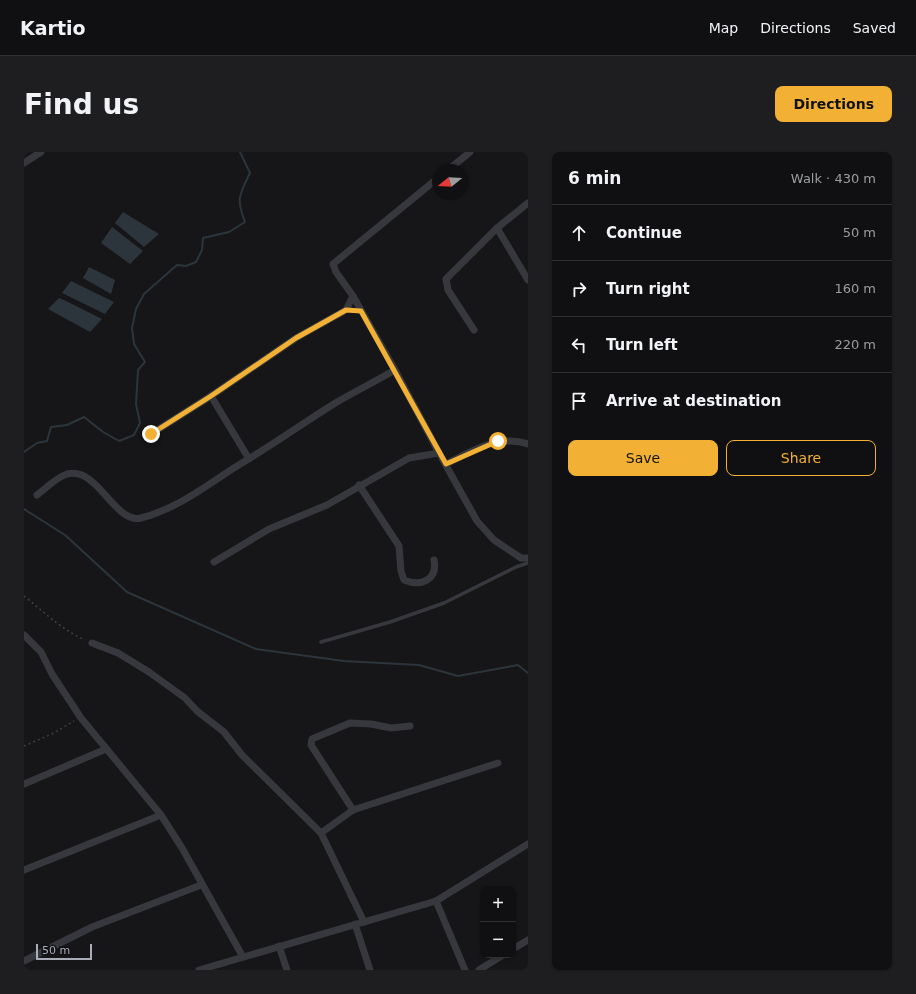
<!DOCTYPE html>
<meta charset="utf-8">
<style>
body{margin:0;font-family:"DejaVu Sans",sans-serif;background:#1e1e20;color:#f1f3f6}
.controls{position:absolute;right:12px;bottom:12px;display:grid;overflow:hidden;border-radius:8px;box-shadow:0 1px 3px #0004}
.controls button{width:36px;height:36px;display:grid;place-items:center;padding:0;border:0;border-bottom:1px solid #303032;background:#101012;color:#f1f3f6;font:20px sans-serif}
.compass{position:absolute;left:408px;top:12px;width:36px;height:36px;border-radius:50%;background:#101012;box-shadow:0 1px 3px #0004;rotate:252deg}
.scale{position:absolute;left:12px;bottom:10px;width:56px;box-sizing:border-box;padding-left:4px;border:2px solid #a8adb8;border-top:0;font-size:11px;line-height:14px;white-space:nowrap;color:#a8adb8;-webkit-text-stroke:3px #111113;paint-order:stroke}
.stop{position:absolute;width:12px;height:12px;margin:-9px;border:3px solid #f2b134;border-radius:50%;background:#fff}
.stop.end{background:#f2b134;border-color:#fff;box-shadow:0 1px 4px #0008}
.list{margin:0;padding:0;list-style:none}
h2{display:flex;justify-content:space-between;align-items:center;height:52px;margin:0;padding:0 16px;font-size:17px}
h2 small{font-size:13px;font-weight:400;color:#9c9d9f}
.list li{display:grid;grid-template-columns:26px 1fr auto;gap:12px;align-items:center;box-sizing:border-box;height:56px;padding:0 16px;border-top:1px solid #303032}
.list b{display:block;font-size:15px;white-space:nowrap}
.list em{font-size:13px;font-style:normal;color:#9c9d9f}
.actions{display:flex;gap:8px;padding:12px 16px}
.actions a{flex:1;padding:9px 0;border:1px solid #f2b134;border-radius:8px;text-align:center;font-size:14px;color:#f2b134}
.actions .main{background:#f2b134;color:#111}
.icon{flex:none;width:22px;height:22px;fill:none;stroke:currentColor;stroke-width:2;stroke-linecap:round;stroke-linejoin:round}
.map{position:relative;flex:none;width:504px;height:818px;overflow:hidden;border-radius:8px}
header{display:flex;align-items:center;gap:24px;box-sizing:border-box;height:56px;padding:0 20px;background:#101012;border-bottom:1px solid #303032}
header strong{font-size:19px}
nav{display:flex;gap:22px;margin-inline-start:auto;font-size:14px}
.intro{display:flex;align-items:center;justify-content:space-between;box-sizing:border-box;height:96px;padding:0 24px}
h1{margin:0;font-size:28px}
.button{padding:10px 18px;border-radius:8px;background:#f2b134;color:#111;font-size:14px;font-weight:700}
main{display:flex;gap:24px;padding:0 24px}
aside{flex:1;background:#101012;border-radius:8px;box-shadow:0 1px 3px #0004}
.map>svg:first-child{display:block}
.water{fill:#2c353c}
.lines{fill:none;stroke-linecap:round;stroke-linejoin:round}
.stream{stroke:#2c353c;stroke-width:2}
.path{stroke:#3d3f44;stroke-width:1.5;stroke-dasharray:2 3;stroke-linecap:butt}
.service{stroke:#37383d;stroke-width:3.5}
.minor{stroke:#37383d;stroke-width:7}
.route{stroke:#f2b134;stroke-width:5}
</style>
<header>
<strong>Kartio</strong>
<nav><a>Map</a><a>Directions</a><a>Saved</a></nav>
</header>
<div class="intro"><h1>Find us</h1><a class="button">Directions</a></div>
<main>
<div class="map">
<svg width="504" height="818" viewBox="0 0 504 818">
<rect width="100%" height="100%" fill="#161618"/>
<!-- water -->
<g class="water">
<polygon points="99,60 135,82 120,95 91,71"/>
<polygon points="88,75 119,99 106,112 77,91"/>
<polygon points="65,115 91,128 87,142 59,126"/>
<polygon points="47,129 90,150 81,162 38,141"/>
<polygon points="35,146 40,148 78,167 66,180 24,157"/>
</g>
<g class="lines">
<!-- stream -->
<g class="stream">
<path d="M 0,300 L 13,291 L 23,289 L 27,275 L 43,273 L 60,265 L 79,280 L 95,289 L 110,283 L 116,271 L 112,252 L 114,218 L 121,210 L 110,192 L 108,176 L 112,157 L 120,142 L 153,113 L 162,114 L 172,110 L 178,98 L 179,86 L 205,80 L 221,70 C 212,47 215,43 226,21 L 216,0"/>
<polyline points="0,357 41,383 103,440 232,497 320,509 395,513 434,524 494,513 504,521"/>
</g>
<!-- path -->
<g class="path">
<path d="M 0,444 C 20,460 38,478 61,488"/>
<polyline points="0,594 28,582 50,569"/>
</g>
<!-- service -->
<polyline class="service" points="297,490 366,470 420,451 492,415 504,411"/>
<!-- minor -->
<g class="minor">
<polyline points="0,11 17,0"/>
<polyline points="424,18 446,0"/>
<polyline points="414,26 309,112 312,120 329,144 371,218 415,301 453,369 470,388 497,406 504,406"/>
<polyline points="473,76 504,128"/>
<polyline points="450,178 424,138 422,127 473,76 504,51"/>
<polyline points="187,244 225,307"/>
<polyline points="127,282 187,244 272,186 322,158 329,144"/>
<path d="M 422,312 C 448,299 475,282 504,292"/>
<path d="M 335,333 L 375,394 L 377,419 L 380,428 C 397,435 414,428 410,408"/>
<path d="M 13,343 C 22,336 33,325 43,322 C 74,314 90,372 117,366 C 153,357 183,333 213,314 C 247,294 279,271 313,250 C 332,239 352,229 371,218"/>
<polyline points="190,410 245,377 303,353 385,306 415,301"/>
<polyline points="0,483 17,500 28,522 57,566 137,663 158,696 219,805"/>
<polyline points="68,491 94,501 125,520 161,546 173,559 200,580 218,603 297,681 340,770"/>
<polyline points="0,632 82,597"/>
<polyline points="329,658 287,593 288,587 326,571 347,572 367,576 386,574"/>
<polyline points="297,681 329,658 474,611"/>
<polyline points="0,718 137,663"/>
<polyline points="412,749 441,818"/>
<polyline points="331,772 346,818"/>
<polyline points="255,794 263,818"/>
<polyline points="489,797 504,788"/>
<polyline points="0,809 68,775 177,733"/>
<polyline points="175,818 412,749 504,692"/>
<polyline points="455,818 479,803"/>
</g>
</g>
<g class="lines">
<!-- route -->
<polyline class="route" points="127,282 187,244 272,186 322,158 337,159 422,312 474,289"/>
</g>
</svg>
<div class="controls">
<button>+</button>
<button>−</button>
</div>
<svg class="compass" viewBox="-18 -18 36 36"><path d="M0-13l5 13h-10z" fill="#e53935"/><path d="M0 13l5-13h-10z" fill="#9c9d9f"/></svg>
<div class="scale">50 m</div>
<div class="stop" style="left:474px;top:289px"></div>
<div class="stop end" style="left:127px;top:282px"></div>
</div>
<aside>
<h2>6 min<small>Walk · 430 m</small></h2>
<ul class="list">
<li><svg class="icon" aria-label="ahead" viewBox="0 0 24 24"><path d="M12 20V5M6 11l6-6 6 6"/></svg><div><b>Continue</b></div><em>50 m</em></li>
<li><svg class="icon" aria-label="right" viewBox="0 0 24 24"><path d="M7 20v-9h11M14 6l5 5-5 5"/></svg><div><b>Turn right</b></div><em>160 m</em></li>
<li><svg class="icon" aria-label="left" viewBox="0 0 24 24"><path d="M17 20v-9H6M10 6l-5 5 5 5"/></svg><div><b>Turn left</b></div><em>220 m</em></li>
<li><svg class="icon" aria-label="arrive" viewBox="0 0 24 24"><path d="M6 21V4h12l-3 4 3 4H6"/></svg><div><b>Arrive at destination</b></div></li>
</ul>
<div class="actions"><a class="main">Save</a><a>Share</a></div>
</aside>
</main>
